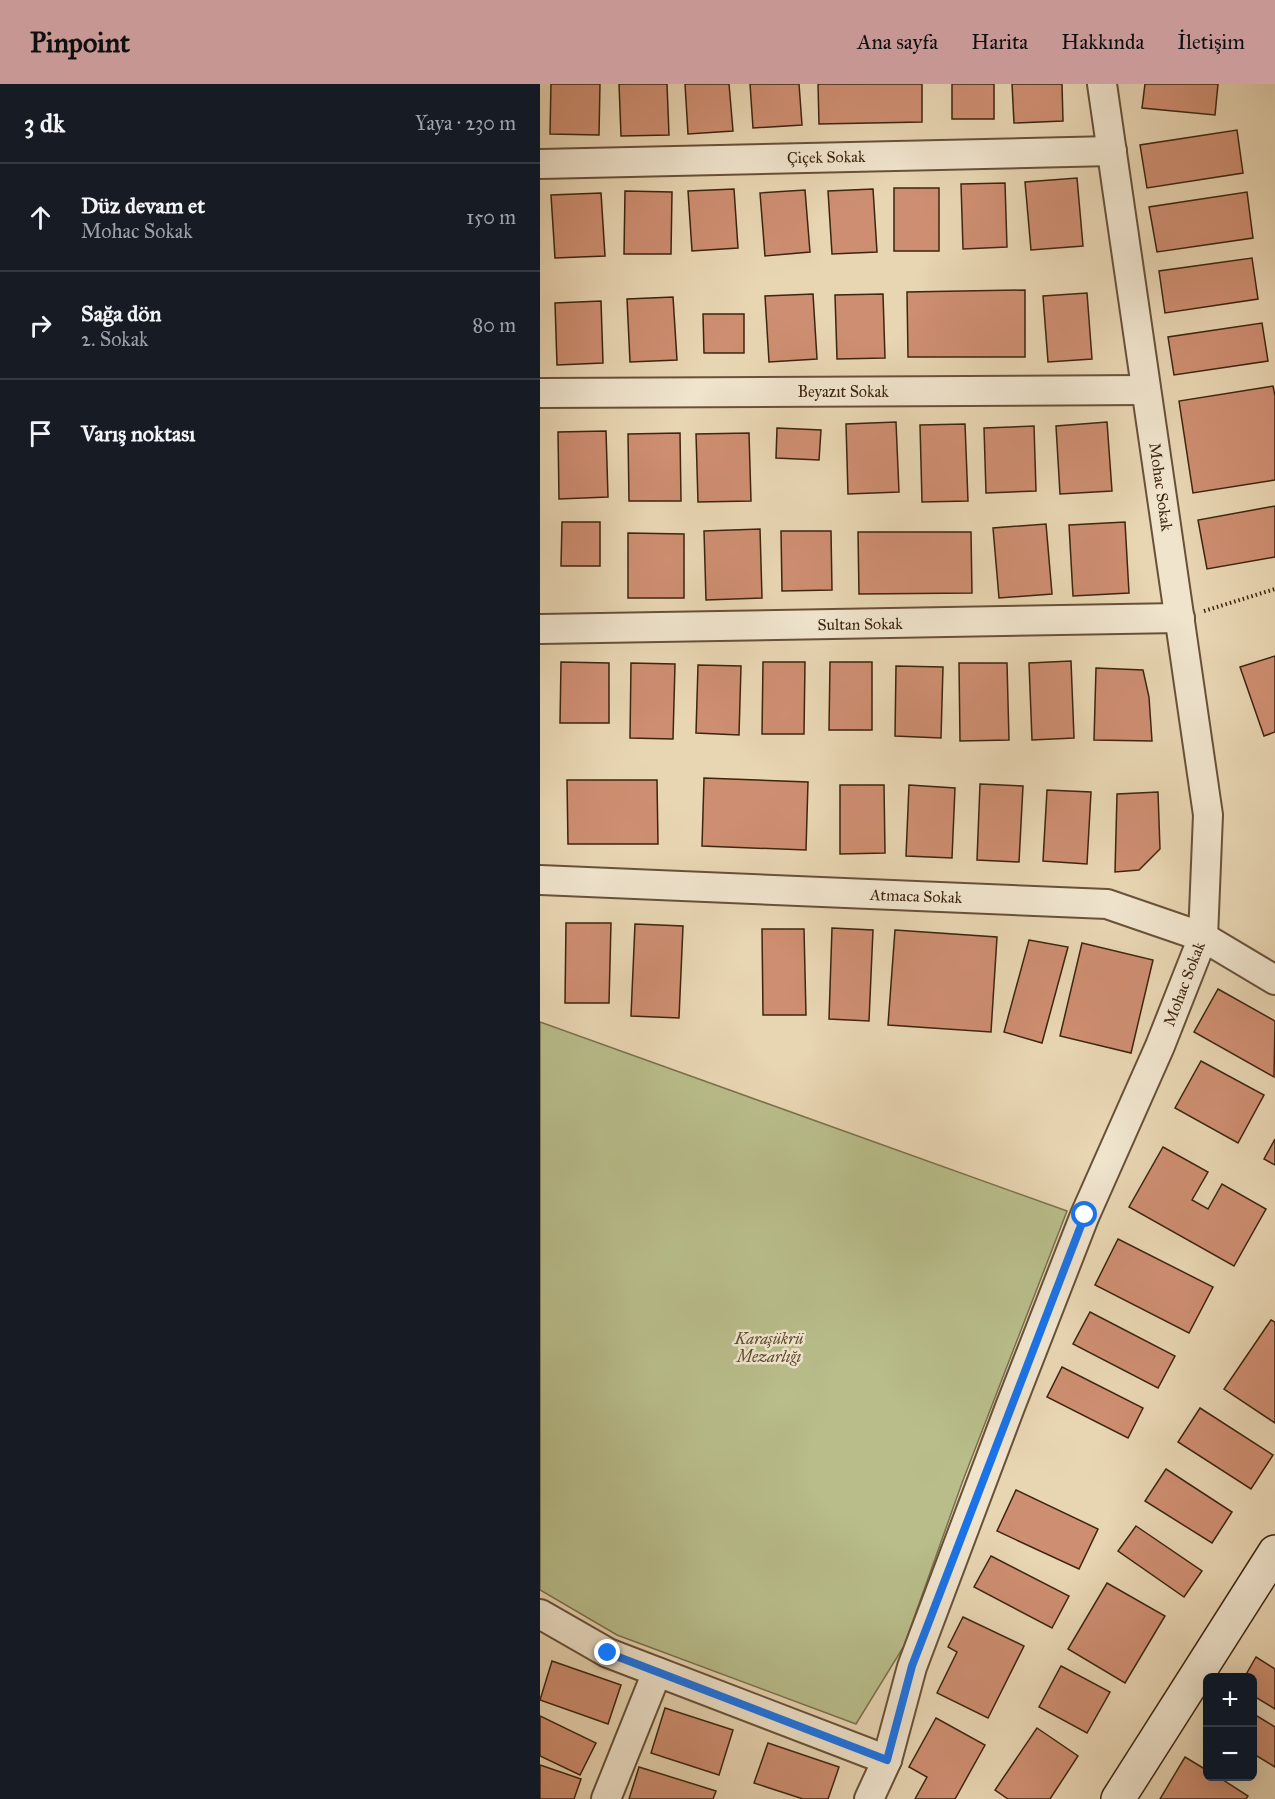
<!DOCTYPE html>
<html lang="tr">
<meta charset="utf-8">
<style>
body{margin:0;font-family:"IM FELL Great Primer",serif;background:#20242c;color:#f1f3f6}
.controls{position:absolute;right:18px;bottom:18px;display:grid;overflow:hidden;border-radius:9px;box-shadow:0 6px 24px #0002}
.controls button{width:54px;height:54px;display:grid;place-items:center;padding:0;border:0;border-bottom:2px solid #363941;background:#171b24;color:#f1f3f6;font:30px sans-serif}
.stop{position:absolute;width:18px;height:18px;margin:-14px;border:4px solid #1a73e8;border-radius:50%;background:#fff}
.stop.end{background:#1a73e8;border-color:#fff;box-shadow:0 2px 6px #0008}
.list{margin:0;padding:0;list-style:none}
h2{display:flex;justify-content:space-between;align-items:center;height:78px;margin:0;padding:0 24px;font-size:26px}
h2 small{font-size:20px;font-weight:400;color:#9ea1a6}
.list li{display:grid;grid-template-columns:39px 1fr auto;gap:18px;align-items:center;box-sizing:border-box;height:108px;padding:0 24px;border-top:2px solid #363941}
.list b{display:block;font-size:22px;white-space:nowrap}
.list p{margin:0;font-size:20px;white-space:nowrap;color:#9ea1a6}
.list em{font-size:20px;font-style:normal;color:#9ea1a6}
.icon{flex:none;width:33px;height:33px;fill:none;stroke:currentColor;stroke-width:2;stroke-linecap:round;stroke-linejoin:round}
.map{position:relative;flex:none;width:735px;height:1715px;overflow:hidden}
header{display:flex;align-items:center;gap:36px;box-sizing:border-box;height:84px;padding:0 30px;background:#c59692;color:#111}
header strong{font-size:28px}
nav{display:flex;gap:33px;margin-inline-start:auto;font-size:21px}
main{display:flex}
aside{flex:1;background:#171b24}
.map>svg:first-child{display:block}
.green{fill:#b8bd8a;stroke:#7a714c;stroke-width:1.5}
.building{fill:#ce8e71;stroke:#3d250f;stroke-width:1.5}
.lines{fill:none;stroke-linecap:round;stroke-linejoin:round}
.street-casing{stroke:#685138;stroke-width:32}
.secondary-casing{stroke:#3d250f;stroke-width:36}
.path{stroke:#3d250f;stroke-width:4;stroke-dasharray:1.5 3;stroke-linecap:butt}
.street{stroke:#f0e4cd;stroke-width:28}
.secondary{stroke:#f0e4cd;stroke-width:33}
.route{stroke:#1a73e8;stroke-width:8}
.labels{text-anchor:middle;dominant-baseline:central;stroke-width:5;stroke-linejoin:round;paint-order:stroke}
.street-label{font-size:16px;fill:#3d250f;stroke:#f0e4cd}
.park-label{font-size:16px;font-style:italic;fill:#5c4b2e;stroke:#f0e4cd}
</style>
<header>
<strong>Pinpoint</strong>
<nav><a>Ana sayfa</a><a>Harita</a><a>Hakkında</a><a>İletişim</a></nav>
</header>
<main>
<aside>
<h2>3 dk<small>Yaya · 230 m</small></h2>
<ul class="list">
<li><svg class="icon" aria-label="ahead" viewBox="0 0 24 24"><path d="M12 20V5M6 11l6-6 6 6"/></svg><div><b>Düz devam et</b><p>Mohac Sokak</p></div><em>150 m</em></li>
<li><svg class="icon" aria-label="right" viewBox="0 0 24 24"><path d="M7 20v-9h11M14 6l5 5-5 5"/></svg><div><b>Sağa dön</b><p>2. Sokak</p></div><em>80 m</em></li>
<li><svg class="icon" aria-label="arrive" viewBox="0 0 24 24"><path d="M6 21V4h12l-3 4 3 4H6"/></svg><div><b>Varış noktası</b></div></li>
</ul>
</aside>
<div class="map">
<svg width="735" height="1715" viewBox="0 0 735 1715">
<rect width="100%" height="100%" fill="#e8d5b2"/>
<filter id="stains"><feTurbulence type="fractalNoise" baseFrequency=".00333" numOctaves="4"/><feColorMatrix values="0 0 0 0 .2 0 0 0 0 .09 0 0 0 0 .02 0 0 0 .5 -.17"/></filter>
<radialGradient id="worn" r=".72"><stop offset=".6" stop-color="#630" stop-opacity="0"/><stop offset="1" stop-color="#630" stop-opacity=".3"/></radialGradient>
<!-- green -->
<polygon class="green" points="0,938 527,1127 422,1399 364,1562 316,1640 77,1551 0,1506"/>
<!-- building -->
<g class="building">
<polygon points="11,0 60,0 59,51 10,50"/>
<polygon points="79,0 127,0 129,51 81,52"/>
<polygon points="145,0 189,0 193,47 148,50"/>
<polygon points="210,0 259,0 262,41 213,44"/>
<polygon points="278,0 382,0 382,38 279,40"/>
<rect x="412" y="0" width="42" height="35"/>
<polygon points="472,0 522,0 523,37 474,39"/>
<polygon points="605,0 678,0 675,31 602,24"/>
<polygon points="697,46 703,89 607,104 600,61"/>
<polygon points="537,94 543,162 491,166 485,98"/>
<polygon points="465,99 467,163 423,165 421,100"/>
<rect x="354" y="104" width="45" height="63"/>
<polygon points="194,105 198,164 152,167 148,107"/>
<polygon points="333,105 337,168 292,170 288,107"/>
<polygon points="265,106 270,168 225,172 220,109"/>
<polygon points="85,107 132,108 131,170 84,170"/>
<polygon points="707,108 713,154 617,168 609,123"/>
<polygon points="61,109 65,172 15,174 11,111"/>
<polygon points="712,174 718,215 625,229 619,187"/>
<polygon points="485,206 485,273 368,273 367,208"/>
<polygon points="547,209 552,275 508,278 503,212"/>
<polygon points="273,210 277,275 229,278 225,212"/>
<polygon points="343,210 345,274 297,275 295,211"/>
<polygon points="133,213 137,276 90,278 87,215"/>
<polygon points="61,217 63,279 17,281 15,219"/>
<polygon points="163,230 204,230 204,269 164,269"/>
<polygon points="722,239 728,277 634,291 628,253"/>
<polygon points="733,302 735,312 735,396 653,409 639,317"/>
<polygon points="356,338 359,408 308,410 306,340"/>
<polygon points="567,338 572,407 520,410 516,342"/>
<polygon points="425,340 428,417 382,418 380,341"/>
<polygon points="494,342 496,407 446,409 444,344"/>
<polygon points="237,344 281,346 279,376 236,374"/>
<polygon points="66,347 68,413 19,415 18,348"/>
<polygon points="140,349 141,417 89,417 88,350"/>
<polygon points="209,349 211,417 158,418 156,350"/>
<polygon points="735,422 735,473 667,485 658,436"/>
<polygon points="22,438 60,438 60,482 21,482"/>
<polygon points="585,438 589,509 533,512 529,441"/>
<polygon points="506,440 512,510 459,514 453,444"/>
<polygon points="220,445 222,514 166,516 164,447"/>
<polygon points="241,447 291,447 292,506 242,507"/>
<polygon points="318,448 431,448 432,509 319,510"/>
<polygon points="88,449 144,450 144,514 88,514"/>
<polygon points="735,572 735,648 724,652 700,583"/>
<polygon points="531,577 534,654 492,656 489,579"/>
<polygon points="21,578 69,579 69,639 20,639"/>
<polygon points="223,578 265,578 264,650 222,650"/>
<polygon points="290,578 332,578 332,646 289,646"/>
<polygon points="91,579 135,580 133,655 90,654"/>
<polygon points="419,579 467,579 469,656 420,657"/>
<polygon points="158,581 201,582 199,651 156,649"/>
<polygon points="356,582 403,583 401,654 355,652"/>
<polygon points="556,584 603,586 609,613 612,657 554,656"/>
<polygon points="164,694 268,698 266,766 162,762"/>
<polygon points="27,696 117,696 118,760 28,760"/>
<polygon points="440,700 483,702 479,778 437,776"/>
<polygon points="300,701 344,701 345,769 300,770"/>
<polygon points="369,701 415,704 412,774 366,772"/>
<polygon points="507,706 551,708 547,780 503,777"/>
<polygon points="618,708 620,765 599,786 575,788 577,710"/>
<polygon points="26,839 71,839 69,919 25,919"/>
<polygon points="95,840 143,842 139,934 91,932"/>
<polygon points="292,844 333,846 329,937 289,935"/>
<polygon points="222,845 264,845 266,931 223,931"/>
<polygon points="355,846 457,853 451,948 348,941"/>
<polygon points="489,856 528,863 502,959 464,948"/>
<polygon points="542,859 613,876 591,969 520,952"/>
<polygon points="678,905 735,937 734,993 654,948"/>
<polygon points="661,977 724,1011 698,1059 635,1024"/>
<polygon points="735,1055 735,1081 724,1075"/>
<polygon points="623,1063 668,1088 652,1116 668,1125 682,1100 726,1125 694,1182 589,1123"/>
<polygon points="578,1155 673,1203 649,1249 555,1201"/>
<polygon points="550,1228 635,1272 618,1304 533,1260"/>
<polygon points="731,1236 735,1238 735,1339 684,1305"/>
<polygon points="522,1283 603,1324 588,1354 507,1313"/>
<polygon points="660,1324 733,1371 711,1405 638,1358"/>
<polygon points="626,1385 692,1428 672,1459 605,1417"/>
<polygon points="476,1406 558,1445 539,1485 457,1447"/>
<polygon points="596,1442 662,1487 644,1513 578,1467"/>
<polygon points="451,1472 529,1512 512,1544 434,1503"/>
<polygon points="567,1499 625,1532 585,1599 528,1565"/>
<polygon points="423,1533 484,1562 448,1634 397,1609 417,1568 408,1563"/>
<polygon points="716,1573 735,1585 735,1625 712,1611 712,1594 704,1594"/>
<polygon points="12,1577 81,1601 68,1640 0,1616"/>
<polygon points="521,1582 570,1608 547,1649 499,1623"/>
<polygon points="125,1624 193,1646 179,1691 111,1669"/>
<polygon points="712,1629 735,1643 735,1683 712,1669"/>
<polygon points="0,1632 56,1659 40,1691 0,1672"/>
<polygon points="396,1634 445,1661 415,1715 375,1715 387,1693 369,1683"/>
<polygon points="497,1644 538,1672 510,1715 468,1715 455,1706"/>
<polygon points="228,1659 299,1683 288,1715 263,1715 214,1699"/>
<polygon points="645,1673 668,1687 668,1692 677,1692 708,1712 706,1715 620,1715"/>
<polygon points="0,1681 41,1695 34,1715 0,1715"/>
<polygon points="99,1683 176,1707 173,1715 89,1715"/>
</g>
<g class="lines">
<defs>
<g id="street">
<polyline points="0,80 572,67"/>
<polyline points="0,309 606,306"/>
<polyline points="0,545 640,534"/>
<polyline points="0,796 567,820 663,853 735,896"/>
<polyline points="0,1530 68,1569 347,1676"/>
<polyline points="66,1715 117,1588"/>
<polyline points="329,1715 347,1676 372,1583 470,1323 545,1131 620,962 663,853 668,731 562,0"/>
</g>
<polyline id="secondary" points="578,1715 735,1468"/>
</defs>
<!-- street casing -->
<use href="#street" class="street-casing"/>
<!-- secondary casing -->
<use href="#secondary" class="secondary-casing"/>
<!-- path -->
<polyline class="path" points="664,527 735,505"/>
<!-- street -->
<use href="#street" class="street"/>
<!-- secondary -->
<use href="#secondary" class="secondary"/>
</g>
<g class="lines">
<!-- route -->
<polyline class="route" points="68,1569 347,1676 372,1582 545,1131"/>
</g>
<g class="labels">
<!-- street labels -->
<g class="street-label">
<text transform="translate(286 73) rotate(-1)">Çiçek Sokak</text>
<text x="303" y="307">Beyazıt Sokak</text>
<text transform="translate(621 403) rotate(82)">Mohac Sokak</text>
<text transform="translate(320 540) rotate(-1)">Sultan Sokak</text>
<text transform="translate(376 812) rotate(2)">Atmaca Sokak</text>
<text transform="translate(644 900) rotate(-69)">Mohac Sokak</text>
</g>
<!-- park labels -->
<g class="park-label">
<text x="229" y="1254">Karaşükrü<tspan x="229" dy="18">Mezarlığı</tspan></text>
</g>
</g>
<rect width="100%" height="100%" filter="url(#stains)"/>
<rect width="100%" height="100%" fill="url(#worn)"/>
</svg>
<div class="controls">
<button>+</button>
<button>−</button>
</div>
<div class="stop" style="left:545px;top:1131px"></div>
<div class="stop end" style="left:68px;top:1569px"></div>
</div>
</main>
